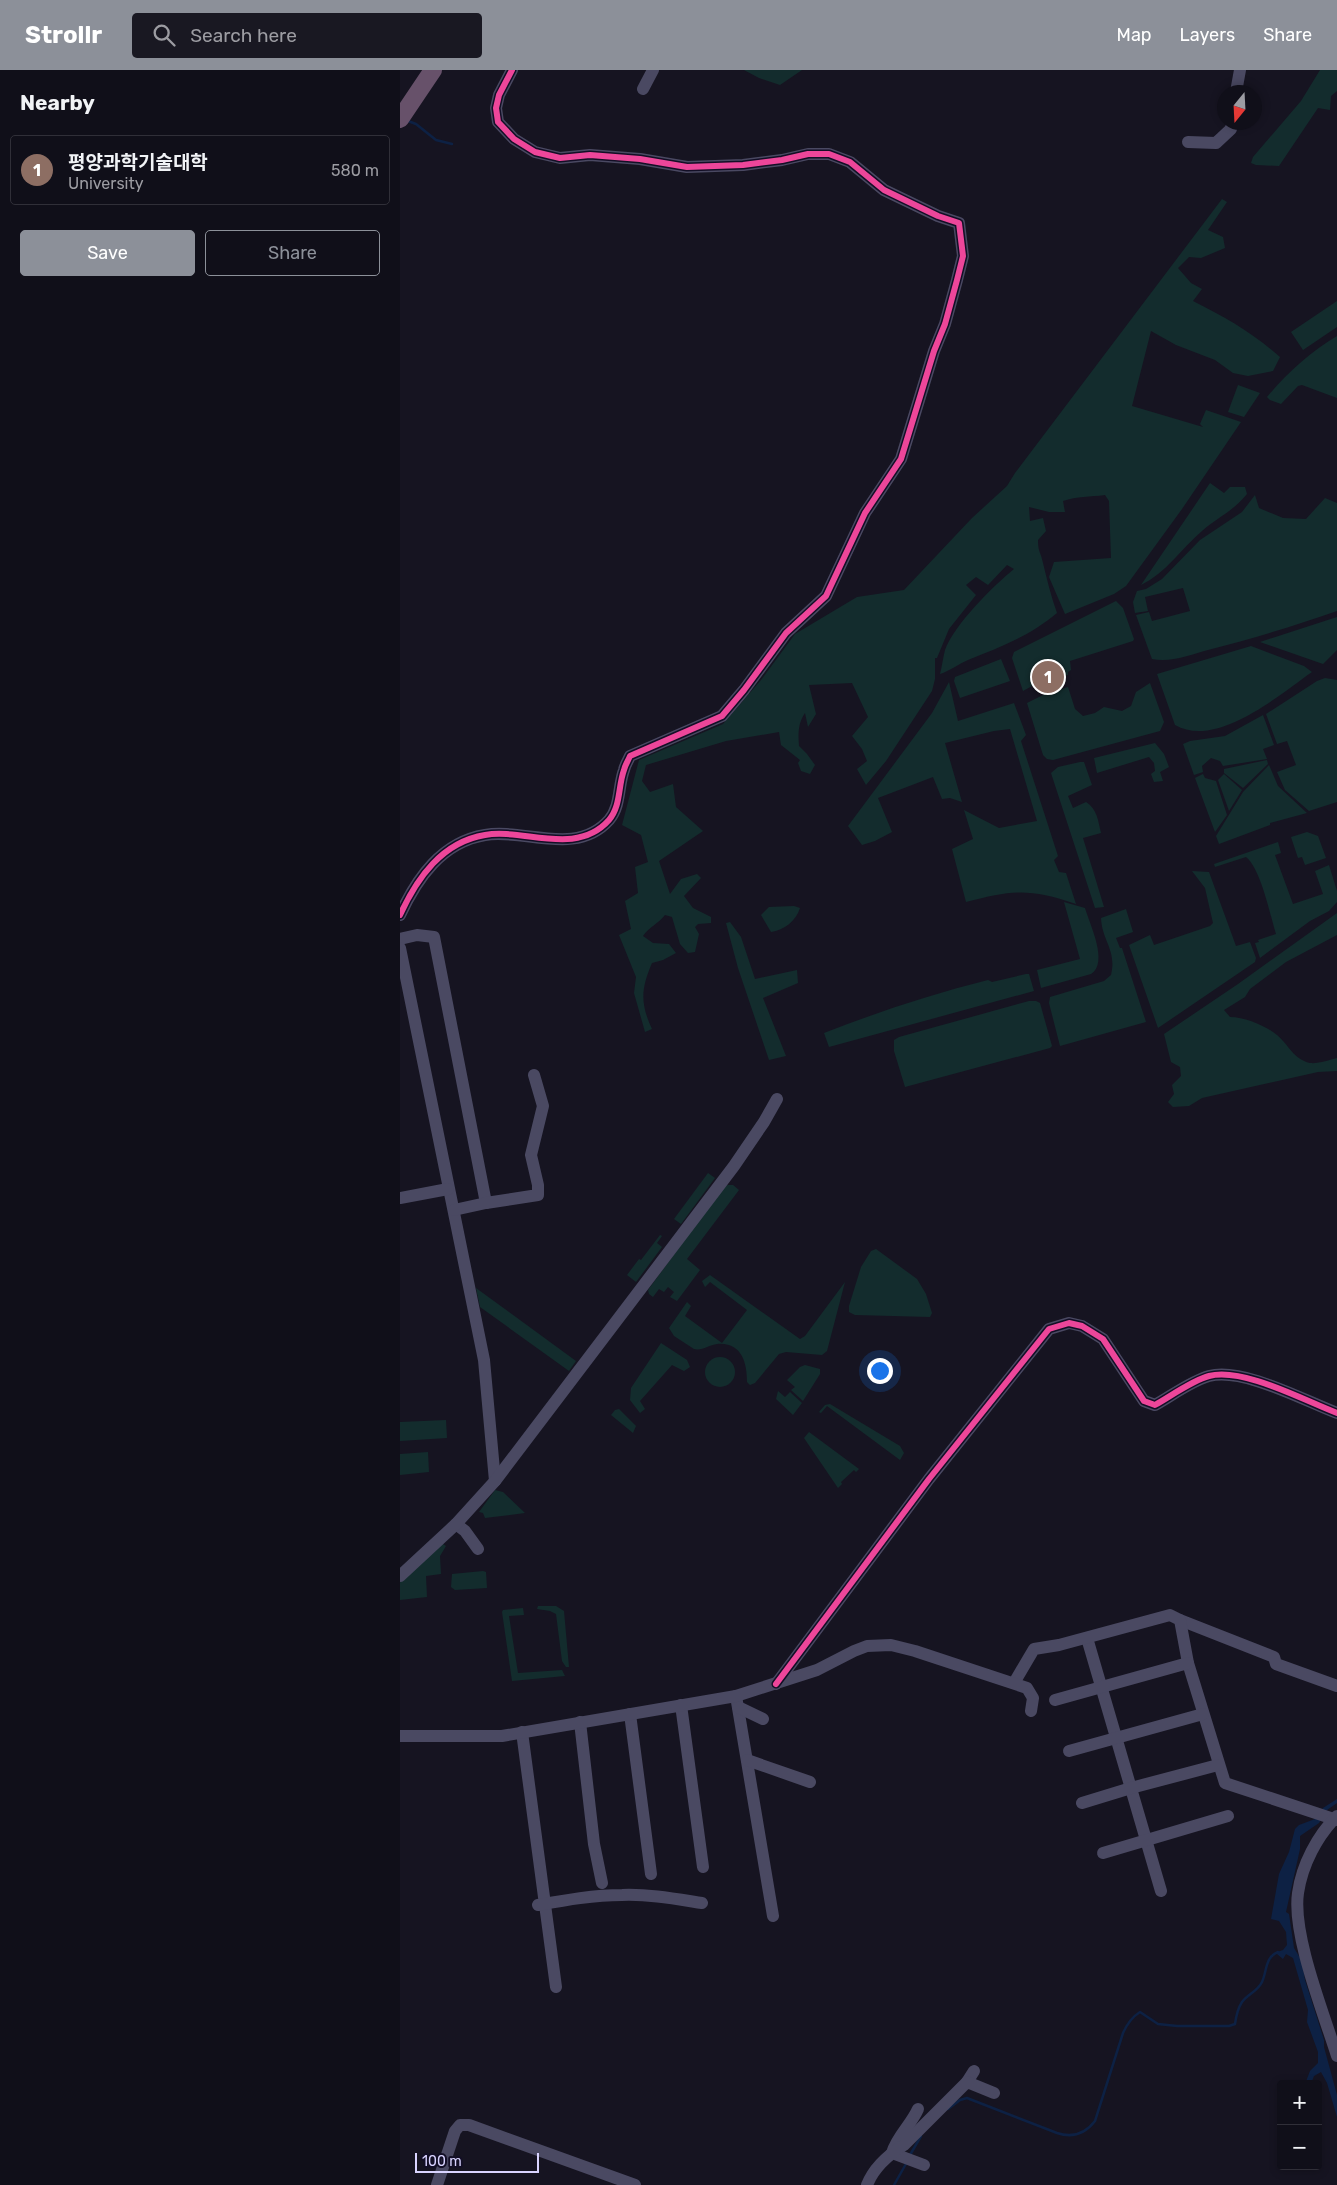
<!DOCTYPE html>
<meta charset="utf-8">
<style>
body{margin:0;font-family:Rubik,"Noto Sans KR",sans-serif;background:#191822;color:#f1f3f6}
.controls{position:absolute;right:15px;bottom:15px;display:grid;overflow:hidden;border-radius:5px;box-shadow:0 2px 8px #0003}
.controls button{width:45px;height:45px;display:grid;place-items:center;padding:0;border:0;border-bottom:1px solid #302f38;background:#100f19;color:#f1f3f6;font:25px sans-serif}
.compass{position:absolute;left:817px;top:15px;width:45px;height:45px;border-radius:50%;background:#100f19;box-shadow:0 2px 8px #0003;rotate:198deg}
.scale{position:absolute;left:15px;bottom:12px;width:124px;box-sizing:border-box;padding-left:5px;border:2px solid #d9d4ff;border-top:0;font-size:14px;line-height:18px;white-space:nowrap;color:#d9d4ff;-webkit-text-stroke:4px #130f26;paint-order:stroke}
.you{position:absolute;left:479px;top:1300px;width:18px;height:18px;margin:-12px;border:4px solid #fff;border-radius:50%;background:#1a73e8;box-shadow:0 0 0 8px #1a73e833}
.badge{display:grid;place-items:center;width:32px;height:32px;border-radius:50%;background:#8c9099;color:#fff;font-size:16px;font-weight:700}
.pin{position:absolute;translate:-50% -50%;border:2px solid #fff;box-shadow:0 1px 5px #0006}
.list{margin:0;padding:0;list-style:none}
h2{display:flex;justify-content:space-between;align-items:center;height:65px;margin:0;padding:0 20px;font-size:21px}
h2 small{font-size:16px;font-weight:400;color:#9c9ca2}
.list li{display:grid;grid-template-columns:32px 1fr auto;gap:15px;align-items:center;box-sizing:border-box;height:70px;margin:0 10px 10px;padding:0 10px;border:1px solid #302f38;border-radius:5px}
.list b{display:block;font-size:19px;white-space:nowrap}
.list p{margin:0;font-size:16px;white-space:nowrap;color:#9c9ca2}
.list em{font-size:16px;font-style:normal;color:#9c9ca2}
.actions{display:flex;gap:10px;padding:15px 20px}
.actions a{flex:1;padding:11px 0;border:1px solid #8c9099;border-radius:5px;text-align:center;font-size:18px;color:#8c9099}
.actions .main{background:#8c9099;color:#fff}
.icon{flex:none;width:28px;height:28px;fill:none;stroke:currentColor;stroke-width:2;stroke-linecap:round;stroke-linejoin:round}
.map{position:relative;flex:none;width:937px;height:2115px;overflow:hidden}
header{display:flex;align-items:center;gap:30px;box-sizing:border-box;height:70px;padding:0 25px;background:#8c9099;color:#fff}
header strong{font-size:24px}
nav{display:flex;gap:28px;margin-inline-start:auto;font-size:18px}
.search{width:350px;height:45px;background:#191822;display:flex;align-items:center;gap:12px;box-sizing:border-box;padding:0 18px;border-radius:5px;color:#9c9ca2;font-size:19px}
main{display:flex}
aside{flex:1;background:#100f19}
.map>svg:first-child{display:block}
.green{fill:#132c2d}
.water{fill:#0d2144}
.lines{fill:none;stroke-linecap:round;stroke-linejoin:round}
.stream{stroke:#0d2144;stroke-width:2.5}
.minor{stroke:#4a4962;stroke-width:12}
.highway{stroke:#67516a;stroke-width:18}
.cycleway-casing{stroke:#130f26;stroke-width:9}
.cycleway{stroke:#ed469a;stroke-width:6}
</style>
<header>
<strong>Strollr</strong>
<div class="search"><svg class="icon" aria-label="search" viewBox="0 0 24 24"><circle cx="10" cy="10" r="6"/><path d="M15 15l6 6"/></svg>Search here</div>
<nav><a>Map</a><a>Layers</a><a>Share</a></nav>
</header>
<main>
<aside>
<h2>Nearby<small></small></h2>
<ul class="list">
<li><span class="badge" style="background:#8d6e63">1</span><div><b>평양과학기술대학</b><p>University</p></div><em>580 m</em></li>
</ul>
<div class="actions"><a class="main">Save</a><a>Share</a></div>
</aside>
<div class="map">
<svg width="937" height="2115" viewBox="0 0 937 2115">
<rect width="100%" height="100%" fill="#161421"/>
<!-- green -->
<g class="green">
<polygon points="344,0 402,0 380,15 359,8"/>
<polygon points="920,0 937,0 937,21 931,26 930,40 918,38 879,96 856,95 851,93 853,87 901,31"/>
<path d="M 822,129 L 827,132 L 808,160 L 823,167 L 825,178 L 801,188 L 789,187 L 778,198 L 791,213 L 802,219 L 793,231 C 825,247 853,263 880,287 L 873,301 L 848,306 L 833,303 L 815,290 L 776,275 L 751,261 L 732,336 L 803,357 L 800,354 L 806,340 L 841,352 L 782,439 L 726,516 L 714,524 L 665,544 L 649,507 L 654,492 L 711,488 L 709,431 L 705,425 C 690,427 677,426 663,431 L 665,442 L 649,442 L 629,437 L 630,451 L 643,448 L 646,461 L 638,470 C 638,483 641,482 643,493 C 647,510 651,526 657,543 C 630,566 600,577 568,590 C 558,594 550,601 540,604 C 542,596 543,588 545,580 C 554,555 593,516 614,499 L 607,495 L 588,515 L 576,507 L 566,515 L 576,525 L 549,559 L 537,588 L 535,588 L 535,609 L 532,621 L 486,691 L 466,715 L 457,699 L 467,691 L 462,679 L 452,666 L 468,647 L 452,613 L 409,615 L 416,644 L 408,657 L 405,643 C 398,653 398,664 399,676 L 407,684 L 415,695 L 410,704 L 401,701 L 398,693 L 400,690 L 381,675 L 379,662 L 326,671 L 246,695 L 242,711 L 250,722 L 273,714 L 276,737 L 303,761 L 259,791 L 270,824 L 281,809 L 297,804 L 301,808 L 284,826 L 293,838 L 311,847 L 311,853 L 298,854 L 295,857 L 299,864 L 295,882 L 288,883 L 280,874 L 272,847 L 265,845 C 259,853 249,857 243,866 L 253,873 L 269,874 L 276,883 L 263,890 L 252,893 C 241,919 240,933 252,959 L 245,962 L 234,923 L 236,907 L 219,865 L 231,859 L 225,831 L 238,823 L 235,797 L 248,792 L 241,765 L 222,755 L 239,690 L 323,654 L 361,610 L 395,564 L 457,527 L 504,520 L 572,448 L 607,416 L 615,403 Z"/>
<polygon points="937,231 937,257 903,280 891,262"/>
<path d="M 937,266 L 937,328 L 902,315 L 898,316 L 881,334 L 870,330 L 867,327 C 886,304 911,281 937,266 Z"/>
<polygon points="838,315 860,323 844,347 828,342"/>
<path d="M 810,413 L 824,423 L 830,417 L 845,417 L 847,424 C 832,442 818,447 802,461 C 781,479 766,503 741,515 Z"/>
<path d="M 855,425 L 859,438 L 883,448 L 906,449 L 925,428 L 937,433 L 937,541 C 894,556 852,569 808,580 C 790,585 770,593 752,589 L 736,545 L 749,542 L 752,551 L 790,541 L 783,518 L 745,527 L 748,541 L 735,543 L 733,532 L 737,521 L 746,519 L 762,509 L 800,470 L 842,442 Z"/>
<polygon points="716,531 723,538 734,569 733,571 670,591 671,600 668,602 668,605 632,614 632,616 623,621 612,588 614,582"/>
<polygon points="937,547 937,580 923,594 860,572"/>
<path d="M 851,576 L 904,596 L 912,602 C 879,625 817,679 775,655 L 757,604 Z"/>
<polygon points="601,589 610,611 560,628 554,611 555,607"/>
<polygon points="925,608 937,610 937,732 909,741 885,720 877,702 896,695 887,671 877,674 866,644 917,611"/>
<path d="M 549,612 L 558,651 L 614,633 L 626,665 L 621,671 L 658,786 L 654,790 L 659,802 L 666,803 L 676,834 C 629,818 613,820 566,832 L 552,779 L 573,769 L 564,740 L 599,758 L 637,751 L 610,659 L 594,661 L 545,673 L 562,732 L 550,728 L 542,729 L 533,707 L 478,728 L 492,762 L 475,771 L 462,775 L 448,756 L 532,643 Z"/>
<polygon points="750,613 764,652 760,661 653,690 647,689 643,685 627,633 647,623 668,617 675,639 683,646 695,643 704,637 722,641 731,636 736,622"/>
<polygon points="863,645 874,675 863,679 867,689 823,696 820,691 811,688 802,696 803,702 794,705 783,674 790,671 825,666"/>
<polygon points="755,673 764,684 769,697 760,702 763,711 754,712 751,704 755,701 754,693 749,687 697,703 694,688"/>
<polygon points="867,690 868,694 843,718 824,703 824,699"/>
<path d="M 680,692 L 684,692 L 692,715 L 668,726 L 673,738 L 686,732 C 697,739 698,750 701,763 L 683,768 L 704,837 L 695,838 L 651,703 L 658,697 Z"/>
<polygon points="869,695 878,716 907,743 870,753 870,755 819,774 816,766 843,722"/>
<polygon points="803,704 805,708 816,711 827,745 815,762 795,708"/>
<polygon points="824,704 842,720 829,741 818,710"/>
<polygon points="907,762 918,766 926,788 905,795 902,787 898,788 891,767"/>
<path d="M 878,772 L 881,783 L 875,785 L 893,834 L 923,824 L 915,801 L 929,795 L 937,821 L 937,832 L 929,841 L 910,851 L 860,888 L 855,873 L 859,872 L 858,870 L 876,864 C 870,845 861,799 846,787 L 815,797 L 814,794 Z"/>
<polygon points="792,801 809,802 836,876 850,872 856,888 855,892 758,958 729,875 750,865 754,875 810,856 813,853 805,818"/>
<path d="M 664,832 L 685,838 C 690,855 709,893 691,904 L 641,918 L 637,900 L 680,889 Z"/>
<path d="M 394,836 L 400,838 C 396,851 384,860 371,862 L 361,845 L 369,837 Z"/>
<path d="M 726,839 L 733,862 L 716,868 L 720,878 L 722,878 L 746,952 L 660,976 L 649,933 L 650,927 L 704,911 L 711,905 C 717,880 702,871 701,848 Z"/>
<path d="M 937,843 L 937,865 L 886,892 L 850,919 L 845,927 L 824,940 L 830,947 C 845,947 866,956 877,965 C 889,975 893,989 910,993 C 918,994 929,990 937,988 L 937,1001 L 918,1002 L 802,1028 L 789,1036 L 773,1037 L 768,1032 L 774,1024 L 772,1015 L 781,1006 L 780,997 L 771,992 L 764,964 L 838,914 Z"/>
<polygon points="330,852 341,867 355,909 397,900 398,913 363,928 386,986 369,990 338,898 326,853"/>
<path d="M 626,904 L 629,904 L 634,921 L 429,977 L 424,963 C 478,942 532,924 588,910 L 592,912 Z"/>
<polygon points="629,931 636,931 640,933 652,976 650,978 505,1017 494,981 494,970 499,967"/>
<polygon points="308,1103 315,1108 281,1154 274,1149"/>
<polygon points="328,1115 333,1115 339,1120 287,1189 300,1200 277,1231 270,1227 274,1222 268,1217 264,1222 259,1219 253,1227 249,1224 248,1220 324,1116"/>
<polygon points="260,1165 262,1166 257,1173 262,1177 236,1212 227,1205 239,1189 241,1190"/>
<polygon points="476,1179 517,1209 526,1224 532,1243 530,1247 455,1245 449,1242 449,1236 461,1197 471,1181"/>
<path d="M 310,1205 L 400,1269 L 405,1266 L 445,1212 L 427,1281 L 422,1285 L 386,1282 L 379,1284 L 355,1313 L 350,1315 L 347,1312 C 347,1293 342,1272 317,1274 C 309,1275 302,1281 294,1279 L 274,1266 L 269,1258 L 287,1232 L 291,1236 L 285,1246 L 322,1273 L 347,1240 L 310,1212 L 305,1217 L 302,1211 Z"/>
<polygon points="76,1218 176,1291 169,1301 80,1237"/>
<polygon points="261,1273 287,1290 290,1297 284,1301 272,1295 240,1331 245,1339 240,1343 230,1330 231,1318"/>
<circle cx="320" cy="1302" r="15"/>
<polygon points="405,1295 420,1299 420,1304 403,1331 391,1320 395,1317 387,1310 400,1297"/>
<polygon points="378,1321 385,1327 390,1322 402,1333 393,1345 376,1329"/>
<polygon points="430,1334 500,1376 504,1383 500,1390 427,1336 421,1343 419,1342 425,1335"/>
<polygon points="219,1339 236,1356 233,1363 211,1345 215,1340"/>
<polygon points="46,1350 47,1368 0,1371 0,1352"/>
<polygon points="409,1362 459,1399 456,1402 454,1400 441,1412 442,1414 438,1418 404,1368"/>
<polygon points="28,1382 29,1402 0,1405 0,1384"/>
<polygon points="95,1420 103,1422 125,1443 85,1448 83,1443 79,1442"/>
<polygon points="40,1472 46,1476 40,1486 41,1504 26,1506 27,1527 0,1530 0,1512"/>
<polygon points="83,1501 86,1502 87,1518 55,1520 51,1517 52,1504"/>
<polygon points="138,1536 156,1536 164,1541 169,1597 166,1597 162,1591 156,1544 150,1541 137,1539"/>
<polygon points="123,1538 124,1545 109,1546 118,1603 162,1600 165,1606 112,1611 102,1542 103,1540"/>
</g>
<!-- water -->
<polygon class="water" points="937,1729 937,1733 927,1740 919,1753 900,1766 900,1779 886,1842 889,1844 894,1878 902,1891 905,1910 924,1970 924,1977 937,2025 937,2047 927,2013 921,2002 914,2006 911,2014 905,2014 910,2001 918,1993 918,1982 907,1952 908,1940 893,1888 886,1884 883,1889 877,1884 877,1882 883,1880 887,1875 886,1862 879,1851 871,1849 879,1804 889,1782 895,1759 899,1755 915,1749 923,1738"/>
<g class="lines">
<!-- stream -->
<g class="stream">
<polyline points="8,51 16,54 36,70 52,74"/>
<path d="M 548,2039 L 560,2030 L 567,2028 L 657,2063 C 672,2068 685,2064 695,2051 L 723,1963 C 727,1954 732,1947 740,1942 L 758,1954 L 777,1956 L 829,1956 L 835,1954 C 836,1947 838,1938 842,1932 C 848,1924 858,1921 862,1912 C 867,1901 865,1887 878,1882"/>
<polyline points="510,2085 521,2066"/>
<polyline points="494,2115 507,2092"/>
</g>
<!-- minor -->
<g class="minor">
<polyline points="243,19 253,0"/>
<polyline points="836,22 840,0"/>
<polyline points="788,72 816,73 831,59 832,52"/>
<path d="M 0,845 C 17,808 42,772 85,765 C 124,758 176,787 209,750 C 221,736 218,716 224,700 C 225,695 228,691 230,686 L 322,646 L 344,620 L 386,563 L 426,526 L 465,443 L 501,389 L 534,281 L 545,254 L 557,210 L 563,186 L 559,153 L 538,146 L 484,120 L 450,92 L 429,84 L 408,84 L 382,90 L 343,95 L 287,97 L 240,89 L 190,85 L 160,88 L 135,82 L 114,69 L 98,52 L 96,38 L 99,25 L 112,0"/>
<polyline points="0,869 17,865 34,867 86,1133"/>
<polyline points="0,878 84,1290 95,1411"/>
<polyline points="0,1128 48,1119"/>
<polyline points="54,1140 86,1133 138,1125 138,1115 131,1085 143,1036 134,1005"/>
<polyline points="56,1454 65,1461 78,1479"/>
<polyline points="0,1506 56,1454 95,1411 334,1096 364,1052 377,1029"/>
<polyline points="780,1550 874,1587 876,1594 937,1616"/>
<polyline points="687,1568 761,1821"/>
<polyline points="614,1613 634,1579 659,1575 770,1545 780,1550 788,1593 825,1713 937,1750"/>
<path d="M 376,1614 L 529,1409 L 649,1259 L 669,1253 L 682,1256 L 703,1269 L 744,1331 L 755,1335 C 771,1326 793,1310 809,1306 C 843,1297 905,1331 937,1343"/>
<polyline points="336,1626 373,1846"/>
<polyline points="655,1630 788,1593"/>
<polyline points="281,1635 303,1797"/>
<polyline points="338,1637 363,1649"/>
<polyline points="230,1644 251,1804"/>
<polyline points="180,1652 194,1774 202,1813"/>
<polyline points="122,1662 156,1917"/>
<polyline points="0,1666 102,1666 336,1626 417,1600 454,1581 467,1576 491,1575 515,1581 627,1618 633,1628 631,1641"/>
<polyline points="669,1681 803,1644"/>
<polyline points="347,1690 410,1712"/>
<polyline points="682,1733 731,1718 818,1695"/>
<path d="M 937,1746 C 917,1766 902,1795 898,1823 C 892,1865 924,1944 937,1986"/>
<polyline points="703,1783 828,1746"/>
<path d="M 138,1835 C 166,1830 194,1825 222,1825 C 249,1824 276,1829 302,1833"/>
<polyline points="567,2012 574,2001"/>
<path d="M 518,2039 C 511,2055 497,2066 492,2083 L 524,2095"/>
<polyline points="37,2115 55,2061 60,2055 69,2055 235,2115"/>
<path d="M 467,2115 C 474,2097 488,2085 504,2075 L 567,2012 L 594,2023"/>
</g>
<!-- highway -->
<polyline class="highway" points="0,49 33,0"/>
<defs>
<g id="cycleway">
<path d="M 0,845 C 17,808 42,772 85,765 C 124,758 176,787 209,750 C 221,736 218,716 224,700 C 225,695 228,691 230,686 L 322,646 L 344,620 L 386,563 L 426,526 L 465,443 L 501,389 L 534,281 L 545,254 L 557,210 L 563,186 L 559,153 L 538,146 L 484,120 L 450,92 L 429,84 L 408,84 L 382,90 L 343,95 L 287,97 L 240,89 L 190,85 L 160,88 L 135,82 L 114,69 L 98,52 L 96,38 L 99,25 L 112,0"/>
<path d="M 376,1614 L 529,1409 L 649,1259 L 669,1253 L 682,1256 L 703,1269 L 744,1331 L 755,1335 C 771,1326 793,1310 809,1306 C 843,1297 905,1331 937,1343"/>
</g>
</defs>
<!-- cycleway casing -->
<use href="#cycleway" class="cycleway-casing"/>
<!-- cycleway -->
<use href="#cycleway" class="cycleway"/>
</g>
</svg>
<div class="controls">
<button>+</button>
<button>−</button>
</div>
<svg class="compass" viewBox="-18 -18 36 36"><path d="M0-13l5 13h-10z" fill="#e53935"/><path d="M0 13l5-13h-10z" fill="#9c9ca2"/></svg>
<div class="scale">100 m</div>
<div class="you"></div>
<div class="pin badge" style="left:648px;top:607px;background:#8d6e63">1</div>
</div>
</main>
